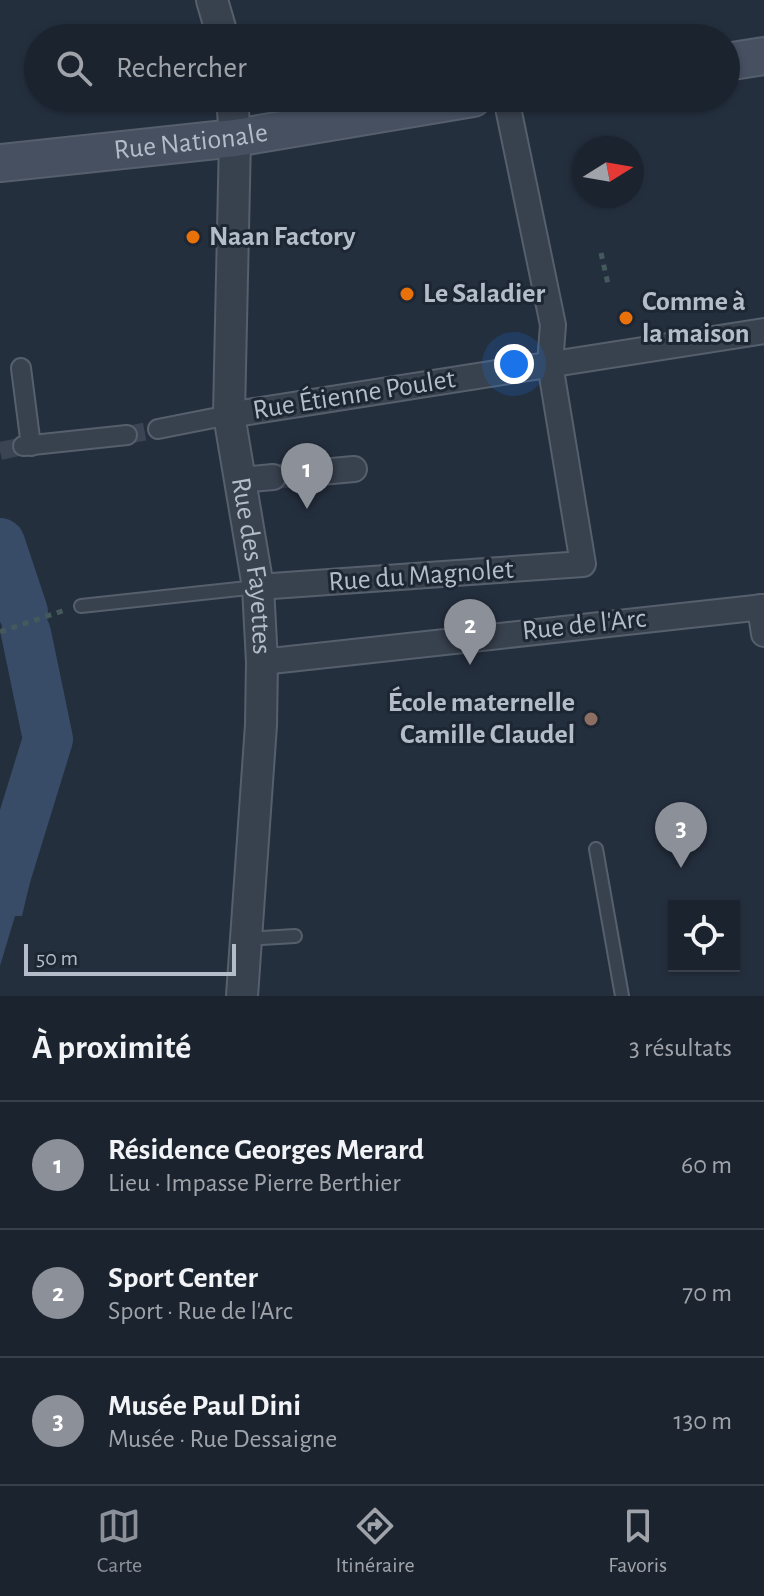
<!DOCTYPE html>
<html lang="fr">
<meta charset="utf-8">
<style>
body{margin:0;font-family:"Alegreya Sans",sans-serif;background:#282f3a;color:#f1f3f6}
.controls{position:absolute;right:24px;bottom:24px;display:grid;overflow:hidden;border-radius:0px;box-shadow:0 2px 6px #0004}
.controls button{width:72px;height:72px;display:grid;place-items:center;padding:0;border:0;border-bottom:2px solid #39404a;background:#1b232e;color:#f1f3f6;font:40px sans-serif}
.compass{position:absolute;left:572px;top:136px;width:72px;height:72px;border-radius:50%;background:#1b232e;box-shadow:0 2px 6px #0004;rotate:79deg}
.scale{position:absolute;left:24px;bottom:20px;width:212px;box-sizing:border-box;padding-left:8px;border:4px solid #b4bcc9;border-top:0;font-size:22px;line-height:28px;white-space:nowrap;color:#b4bcc9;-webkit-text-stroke:6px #1d2633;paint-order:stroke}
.you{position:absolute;left:514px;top:364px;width:28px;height:28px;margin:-20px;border:6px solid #fff;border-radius:50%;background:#1a73e8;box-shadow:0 0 0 12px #1a73e833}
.badge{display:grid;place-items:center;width:52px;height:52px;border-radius:50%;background:#8c9099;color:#fff;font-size:26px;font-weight:700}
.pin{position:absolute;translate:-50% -66px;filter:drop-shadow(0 2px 4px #0008)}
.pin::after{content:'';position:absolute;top:42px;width:28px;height:24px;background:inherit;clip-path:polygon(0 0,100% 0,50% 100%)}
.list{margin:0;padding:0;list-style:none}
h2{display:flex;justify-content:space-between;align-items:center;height:104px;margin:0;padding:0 32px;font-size:34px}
h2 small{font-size:26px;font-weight:400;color:#a0a4aa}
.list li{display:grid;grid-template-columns:52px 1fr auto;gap:24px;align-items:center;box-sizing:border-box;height:128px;padding:0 32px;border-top:2px solid #39404a}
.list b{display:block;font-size:30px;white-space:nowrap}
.list p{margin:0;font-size:26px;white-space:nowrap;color:#a0a4aa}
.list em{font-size:26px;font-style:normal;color:#a0a4aa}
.icon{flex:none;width:44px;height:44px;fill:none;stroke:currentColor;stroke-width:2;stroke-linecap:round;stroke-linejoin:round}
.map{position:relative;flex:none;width:764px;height:996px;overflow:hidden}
.search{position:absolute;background:#1b232e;box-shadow:0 2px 6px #0004;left:24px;right:24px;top:24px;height:88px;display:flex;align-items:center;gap:20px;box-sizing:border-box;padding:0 28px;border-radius:44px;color:#a0a4aa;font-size:30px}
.sheet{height:488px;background:#1b232e}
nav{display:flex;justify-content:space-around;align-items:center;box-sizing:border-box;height:112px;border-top:2px solid #39404a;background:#1b232e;font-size:22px;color:#a0a4aa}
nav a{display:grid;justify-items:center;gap:4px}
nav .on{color:#8c9099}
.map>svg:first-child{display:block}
.water{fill:#394c67}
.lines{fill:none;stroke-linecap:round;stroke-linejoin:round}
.river{stroke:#394c67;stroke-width:50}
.pedestrian-tunnel{stroke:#3a4453;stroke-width:18;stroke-dasharray:18 9;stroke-linecap:butt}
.minor-tunnel{stroke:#3a4453;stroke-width:24;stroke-dasharray:24 12;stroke-linecap:butt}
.service-casing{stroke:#565f6c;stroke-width:16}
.pedestrian-casing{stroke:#565f6c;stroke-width:22}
.minor-casing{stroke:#565f6c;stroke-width:28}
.tertiary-casing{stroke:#565f6c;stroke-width:34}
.secondary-casing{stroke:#565f6c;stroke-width:40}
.path{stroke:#44595c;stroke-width:5;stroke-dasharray:6 6;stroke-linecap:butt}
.service{stroke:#38414e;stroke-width:12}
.pedestrian{stroke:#38414e;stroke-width:18}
.minor{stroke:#38414e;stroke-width:24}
.tertiary{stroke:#38414e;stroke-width:30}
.secondary{stroke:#465061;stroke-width:36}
.food-dot{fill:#e8710a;stroke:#1d2633;stroke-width:3}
.education-dot{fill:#8d6e63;stroke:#1d2633;stroke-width:3}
.labels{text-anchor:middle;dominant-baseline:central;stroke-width:6;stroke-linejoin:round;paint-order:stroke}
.street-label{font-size:28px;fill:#b4bcc9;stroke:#1d2633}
.poi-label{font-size:28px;font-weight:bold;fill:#b4bcc9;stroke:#1d2633;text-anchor:start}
</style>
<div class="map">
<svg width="764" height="996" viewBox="0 0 764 996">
<rect width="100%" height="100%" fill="#242f3e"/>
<!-- water -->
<polygon class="water" points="29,717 64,737 22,916 15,916 0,966 0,829 28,747"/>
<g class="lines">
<!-- river -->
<g class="river">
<polyline points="0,543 23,612"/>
<polyline points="0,895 48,739 26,633"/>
</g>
<!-- pedestrian-tunnel -->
<g class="pedestrian-tunnel">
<polyline points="127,435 158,429"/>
<polyline points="0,451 23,446"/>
</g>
<!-- minor-tunnel -->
<polyline class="minor-tunnel" points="273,477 321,472"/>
<defs>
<g id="service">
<polyline points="81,606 257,587"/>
<polyline points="596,849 622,996"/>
<polyline points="247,939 295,936"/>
</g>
<g id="pedestrian">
<polyline points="21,368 31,446"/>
<polyline points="158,429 229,415"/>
<polyline points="23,446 127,435"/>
</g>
<g id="minor">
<polyline points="229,415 764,331"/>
<polyline points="321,472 354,469"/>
<polyline points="240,480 273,477"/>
<polyline points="258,587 583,564 550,364 553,325 506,98"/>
<polyline points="760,607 764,634"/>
<polyline points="262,662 764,607"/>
</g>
<g id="tertiary">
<polyline points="212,0 223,38"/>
<path id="s1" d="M 232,98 L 235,138 L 229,415 L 258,587 L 262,662 L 261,725 L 242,996"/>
</g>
<g id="secondary">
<polyline points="726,62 764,56"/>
<path id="s2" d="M 0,163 L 235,138 L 473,98"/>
</g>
</defs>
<!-- service casing -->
<use href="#service" class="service-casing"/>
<!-- pedestrian casing -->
<use href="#pedestrian" class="pedestrian-casing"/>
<!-- minor casing -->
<use href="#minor" class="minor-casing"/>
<!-- tertiary casing -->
<use href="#tertiary" class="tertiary-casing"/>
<!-- secondary casing -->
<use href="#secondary" class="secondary-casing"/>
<!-- path -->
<g class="path">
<polyline points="581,169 584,180"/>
<polyline points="601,253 608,284"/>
<polyline points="0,632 65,610"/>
</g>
<!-- service -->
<use href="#service" class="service"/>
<!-- pedestrian -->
<use href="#pedestrian" class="pedestrian"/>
<!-- minor -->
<use href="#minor" class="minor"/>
<!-- tertiary -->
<use href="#tertiary" class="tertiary"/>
<!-- secondary -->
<use href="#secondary" class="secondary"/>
</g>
<!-- markers -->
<g class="food-dot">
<circle cx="193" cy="237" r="8"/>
<circle cx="407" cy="294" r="8"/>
<circle cx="626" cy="318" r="8"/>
</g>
<circle class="education-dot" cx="591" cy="719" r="8"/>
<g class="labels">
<!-- street labels -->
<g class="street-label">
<text stroke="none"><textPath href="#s2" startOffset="192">Rue Nationale</textPath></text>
<text transform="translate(354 395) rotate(-9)">Rue Étienne Poulet</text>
<text stroke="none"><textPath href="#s1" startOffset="470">Rue des Fayettes</textPath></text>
<text transform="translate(421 576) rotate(-4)">Rue du Magnolet</text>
<text transform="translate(584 625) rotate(-6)">Rue de l'Arc</text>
</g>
<!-- poi labels -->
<g class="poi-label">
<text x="209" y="237">Naan Factory</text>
<text x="423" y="294">Le Saladier</text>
<text x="642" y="302">Comme à<tspan x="642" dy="32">la maison</tspan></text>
<text x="575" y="703" text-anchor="end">École maternelle<tspan x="575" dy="32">Camille Claudel</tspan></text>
</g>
</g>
</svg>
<div class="controls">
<button><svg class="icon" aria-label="locate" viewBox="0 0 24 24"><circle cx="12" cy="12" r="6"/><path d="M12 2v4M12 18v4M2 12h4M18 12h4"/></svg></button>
</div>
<svg class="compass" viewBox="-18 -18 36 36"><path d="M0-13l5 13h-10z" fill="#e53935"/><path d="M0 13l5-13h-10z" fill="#a0a4aa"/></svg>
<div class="scale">50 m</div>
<div class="you"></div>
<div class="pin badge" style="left:307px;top:509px">1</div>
<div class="pin badge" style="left:470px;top:665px">2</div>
<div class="pin badge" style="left:681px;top:868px">3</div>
<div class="search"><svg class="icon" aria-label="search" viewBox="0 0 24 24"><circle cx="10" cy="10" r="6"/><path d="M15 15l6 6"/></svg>Rechercher</div>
</div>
<section class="sheet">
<h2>À proximité<small>3 résultats</small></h2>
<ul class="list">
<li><span class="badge">1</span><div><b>Résidence Georges Merard</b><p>Lieu · Impasse Pierre Berthier</p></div><em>60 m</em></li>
<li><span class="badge">2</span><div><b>Sport Center</b><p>Sport · Rue de l'Arc</p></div><em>70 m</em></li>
<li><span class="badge">3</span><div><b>Musée Paul Dini</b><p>Musée · Rue Dessaigne</p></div><em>130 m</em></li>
</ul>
</section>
<nav>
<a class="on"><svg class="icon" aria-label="map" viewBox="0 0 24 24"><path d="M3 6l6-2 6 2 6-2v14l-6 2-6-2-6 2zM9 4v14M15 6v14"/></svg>Carte</a>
<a><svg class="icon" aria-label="directions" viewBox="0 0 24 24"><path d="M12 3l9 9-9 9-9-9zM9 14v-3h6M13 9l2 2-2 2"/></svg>Itinéraire</a>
<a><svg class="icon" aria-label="saved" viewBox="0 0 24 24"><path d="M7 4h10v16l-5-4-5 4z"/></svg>Favoris</a>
</nav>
